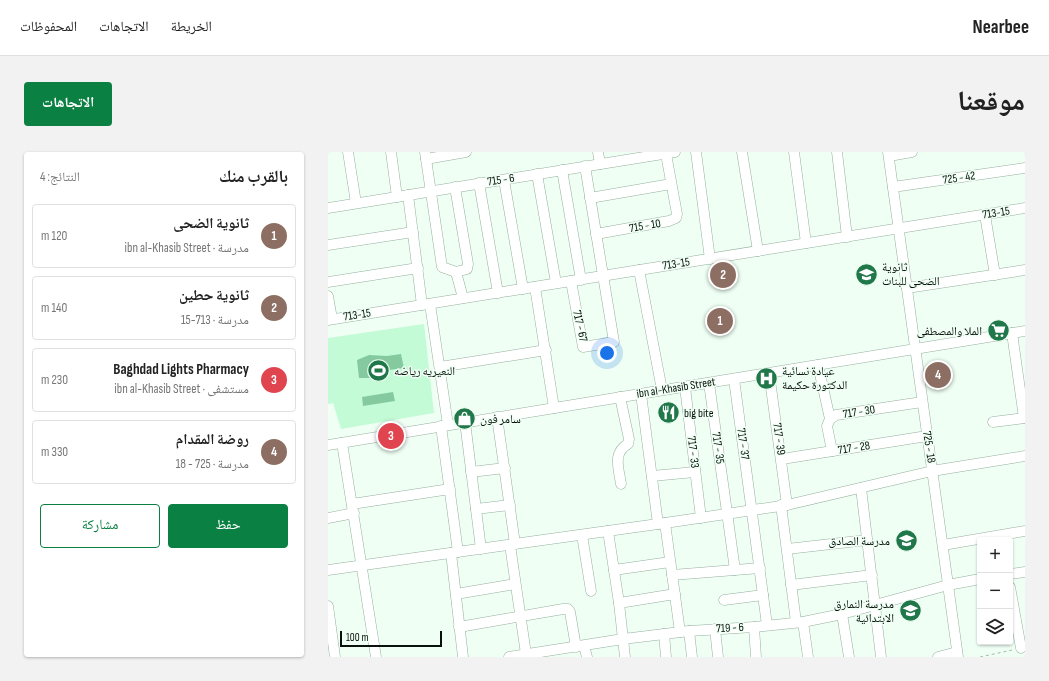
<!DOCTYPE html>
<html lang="ar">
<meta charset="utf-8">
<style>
body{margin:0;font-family:"Sofia Sans Condensed","Noto Naskh Arabic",sans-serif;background:#f2f2f2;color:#222;direction:rtl}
.controls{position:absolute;right:12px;bottom:12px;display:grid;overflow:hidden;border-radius:4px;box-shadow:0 1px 3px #0004}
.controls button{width:36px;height:36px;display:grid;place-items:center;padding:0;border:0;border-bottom:1px solid #e0e0e0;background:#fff;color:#222;font:20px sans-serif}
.scale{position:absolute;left:12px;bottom:10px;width:102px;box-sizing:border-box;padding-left:4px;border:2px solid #09110c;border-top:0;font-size:11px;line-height:14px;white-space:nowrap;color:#09110c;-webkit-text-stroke:3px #effff4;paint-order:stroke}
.you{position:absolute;left:279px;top:201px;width:14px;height:14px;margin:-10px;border:3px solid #fff;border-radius:50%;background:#1a73e8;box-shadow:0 0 0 6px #1a73e833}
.badge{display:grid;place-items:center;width:26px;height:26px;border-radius:50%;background:#0b8043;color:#fff;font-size:13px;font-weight:700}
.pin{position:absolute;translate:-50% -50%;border:2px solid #fff;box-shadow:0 1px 4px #0006}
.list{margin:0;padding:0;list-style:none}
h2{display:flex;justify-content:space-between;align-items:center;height:52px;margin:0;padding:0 16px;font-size:17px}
h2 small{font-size:13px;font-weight:400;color:#767676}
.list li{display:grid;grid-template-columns:26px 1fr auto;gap:12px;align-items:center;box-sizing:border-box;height:64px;margin:0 8px 8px;padding:0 8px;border:1px solid #e0e0e0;border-radius:4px}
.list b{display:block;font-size:15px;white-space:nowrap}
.list p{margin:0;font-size:13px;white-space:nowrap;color:#767676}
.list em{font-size:13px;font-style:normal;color:#767676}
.actions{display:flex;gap:8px;padding:12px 16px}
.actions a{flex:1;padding:9px 0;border:1px solid #0b8043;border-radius:4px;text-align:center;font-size:14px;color:#0b8043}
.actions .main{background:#0b8043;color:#fff}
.icon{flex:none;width:22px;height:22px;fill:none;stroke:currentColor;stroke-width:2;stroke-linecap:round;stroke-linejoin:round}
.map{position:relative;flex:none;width:697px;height:505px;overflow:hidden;direction:ltr;border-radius:4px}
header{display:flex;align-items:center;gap:24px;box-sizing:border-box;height:56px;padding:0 20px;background:#fff;border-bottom:1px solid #e0e0e0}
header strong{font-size:19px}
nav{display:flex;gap:22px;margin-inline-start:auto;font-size:14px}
.intro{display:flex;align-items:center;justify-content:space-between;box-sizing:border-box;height:96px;padding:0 24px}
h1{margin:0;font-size:28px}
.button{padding:10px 18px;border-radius:4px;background:#0b8043;color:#fff;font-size:14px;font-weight:700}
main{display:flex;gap:24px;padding:0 24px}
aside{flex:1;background:#fff;border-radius:4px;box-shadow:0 1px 3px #0004}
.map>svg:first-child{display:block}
.green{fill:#c2fbd6}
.water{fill:#85ca9f}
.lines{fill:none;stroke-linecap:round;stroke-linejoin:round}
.minor-casing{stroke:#97af9f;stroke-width:11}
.path{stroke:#a8b5ac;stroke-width:1;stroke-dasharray:3 3;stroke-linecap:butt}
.minor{stroke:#fff;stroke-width:10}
.labels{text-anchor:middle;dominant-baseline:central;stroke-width:3;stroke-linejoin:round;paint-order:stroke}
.street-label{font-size:12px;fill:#09110c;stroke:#effff4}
.poi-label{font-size:12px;fill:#09110c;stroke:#effff4;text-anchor:start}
</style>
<header>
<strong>Nearbee</strong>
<nav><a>الخريطة</a><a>الاتجاهات</a><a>المحفوظات</a></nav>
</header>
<div class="intro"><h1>موقعنا</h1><a class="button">الاتجاهات</a></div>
<main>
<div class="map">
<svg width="697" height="505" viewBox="0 0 697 505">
<rect width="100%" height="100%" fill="#effff4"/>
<!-- green -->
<polygon class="green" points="96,172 106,261 13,277 5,251 0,252 0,186"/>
<!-- water -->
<g class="water">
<polygon points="73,202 76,216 61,218 45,226 31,226 29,208 41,203 59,204"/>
<polygon points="65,240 67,249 35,254 34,245"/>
</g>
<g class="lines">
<defs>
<g id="minor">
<polyline points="20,0 28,51"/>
<polyline points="63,0 69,45"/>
<polyline points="97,0 114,115 128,120 139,117 140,112 127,35"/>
<polyline points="270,0 272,12"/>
<polyline points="368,0 382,107"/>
<polyline points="414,0 430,99"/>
<polyline points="466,0 478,91"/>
<polyline points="509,0 519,85"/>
<polyline points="560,0 630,505"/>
<polyline points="561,4 584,0"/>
<polyline points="98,7 138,0"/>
<polyline points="234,18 253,128"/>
<polyline points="209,22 228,131"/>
<polyline points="176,28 195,137"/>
<polyline points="151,31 170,141"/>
<polyline points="565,35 697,16"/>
<polyline points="80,43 94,153"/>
<polyline points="262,46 343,32"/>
<polyline points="0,56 347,0"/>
<polyline points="657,63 667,123"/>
<polyline points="268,82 341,69 348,66 349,62 338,2"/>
<polyline points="0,93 85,80"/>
<polyline points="311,118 334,238"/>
<polyline points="128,120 135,146"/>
<polyline points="243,129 255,195 286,190 257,14"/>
<polyline points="0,130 90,116"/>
<polyline points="207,135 226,256"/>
<polyline points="579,136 697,118"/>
<polyline points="0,144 4,167"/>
<polyline points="102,152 120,273"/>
<polyline points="0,168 697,56"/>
<polyline points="684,181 696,266"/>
<polyline points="490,213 502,267"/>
<polyline points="112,215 218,198"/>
<polyline points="441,221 459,353"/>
<polyline points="406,227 439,473"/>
<polyline points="381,231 407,418"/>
<polyline points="357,235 373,366"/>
<polyline points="313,242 330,372"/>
<path d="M 292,245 L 301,287 L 300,292 C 284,301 291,317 293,332"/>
<polyline points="169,265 187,392"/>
<polyline points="137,270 153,397"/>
<polyline points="665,270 697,266"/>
<polyline points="113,274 130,400"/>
<polyline points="14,291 48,505"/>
<polyline points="0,293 697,179"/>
<polyline points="504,299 499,274 502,267 508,263 594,250"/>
<polyline points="454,307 599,284"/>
<polyline points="143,320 177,316"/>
<polyline points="324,324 367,320"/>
<polyline points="533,336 553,505"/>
<polyline points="24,352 122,337"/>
<polyline points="453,353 468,470"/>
<polyline points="148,357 182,353"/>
<polyline points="0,366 26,361"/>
<polyline points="337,371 352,480"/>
<polyline points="280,379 291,451 297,505"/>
<polyline points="254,383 263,439"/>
<polyline points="182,393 198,502"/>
<polyline points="615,393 697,379"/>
<polyline points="459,397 539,388"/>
<polyline points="123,401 135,505"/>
<polyline points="0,418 337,371 459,353 604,319 697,304"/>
<polyline points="286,418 342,410"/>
<polyline points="682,422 697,420"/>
<polyline points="344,423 432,416"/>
<polyline points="463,433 544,423"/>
<polyline points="682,435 693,496"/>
<polyline points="128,442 187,432"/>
<polyline points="396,448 435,443"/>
<polyline points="291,451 347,442"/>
<polyline points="0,454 7,505"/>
<polyline points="514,462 521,505"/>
<polyline points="475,470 480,505"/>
<polyline points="131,475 235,457 240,457 242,460 248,495"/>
<polyline points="426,475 428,505"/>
<polyline points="387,477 390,505"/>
<polyline points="361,479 364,505"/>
<polyline points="336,482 338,505"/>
<polyline points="256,494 259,505"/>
<polyline points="181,505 295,487 361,479 426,475 475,470 514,462 620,433 652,427"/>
<polyline points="610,505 629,500"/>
</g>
</defs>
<!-- minor casing -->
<use href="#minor" class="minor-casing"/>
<!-- path -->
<polyline class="path" points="652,505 684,498"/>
<!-- minor -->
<use href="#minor" class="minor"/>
</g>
<!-- icons -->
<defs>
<symbol id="school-disc" viewBox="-11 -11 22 22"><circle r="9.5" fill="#20774a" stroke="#effff4"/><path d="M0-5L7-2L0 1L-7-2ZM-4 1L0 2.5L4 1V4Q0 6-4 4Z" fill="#fff"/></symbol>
<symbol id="supermarket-disc" viewBox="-11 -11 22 22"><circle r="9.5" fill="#20774a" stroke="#effff4"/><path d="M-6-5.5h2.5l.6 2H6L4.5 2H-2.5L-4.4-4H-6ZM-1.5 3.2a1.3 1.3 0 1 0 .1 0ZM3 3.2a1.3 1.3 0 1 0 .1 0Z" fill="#fff"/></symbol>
<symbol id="stadium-disc" viewBox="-11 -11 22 22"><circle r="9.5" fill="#20774a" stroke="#effff4"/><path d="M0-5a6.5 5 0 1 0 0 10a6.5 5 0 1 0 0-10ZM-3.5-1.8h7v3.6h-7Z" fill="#fff"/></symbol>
<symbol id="hospital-disc" viewBox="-11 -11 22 22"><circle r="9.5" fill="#20774a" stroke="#effff4"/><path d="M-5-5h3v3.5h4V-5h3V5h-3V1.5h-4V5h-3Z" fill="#fff"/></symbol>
<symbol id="restaurant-disc" viewBox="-11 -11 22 22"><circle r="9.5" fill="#20774a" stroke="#effff4"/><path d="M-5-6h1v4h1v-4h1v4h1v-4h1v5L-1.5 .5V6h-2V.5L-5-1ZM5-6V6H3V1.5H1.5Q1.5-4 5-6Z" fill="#fff"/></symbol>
<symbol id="shop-disc" viewBox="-11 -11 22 22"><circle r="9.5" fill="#20774a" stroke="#effff4"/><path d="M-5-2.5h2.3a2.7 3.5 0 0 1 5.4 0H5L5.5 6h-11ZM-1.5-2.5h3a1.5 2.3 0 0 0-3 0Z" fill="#fff"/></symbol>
</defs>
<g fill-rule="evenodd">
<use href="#school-disc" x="526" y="110" width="25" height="25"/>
<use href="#supermarket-disc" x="658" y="166" width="25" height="25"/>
<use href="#stadium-disc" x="38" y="206" width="25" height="25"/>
<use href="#hospital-disc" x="426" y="214" width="25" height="25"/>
<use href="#restaurant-disc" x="328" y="248" width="25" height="25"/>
<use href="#shop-disc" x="124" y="254" width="25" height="25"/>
<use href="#school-disc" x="566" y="376" width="25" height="25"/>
<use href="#school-disc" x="570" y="446" width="25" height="25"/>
</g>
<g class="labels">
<!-- street labels -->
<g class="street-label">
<text transform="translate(631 26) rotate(-8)">725 - 42</text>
<text transform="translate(173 28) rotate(-9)">715 - 6</text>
<text transform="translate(668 61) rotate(-9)">713-15</text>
<text transform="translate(317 74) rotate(-10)">715 - 10</text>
<text transform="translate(348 112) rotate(-9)">713-15</text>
<text transform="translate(29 163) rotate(-9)">713-15</text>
<text transform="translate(252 174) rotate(77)">717 - 67</text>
<text transform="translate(348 236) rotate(-9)">ibn al-Khasib Street</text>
<text transform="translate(531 260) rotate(-9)">717 - 30</text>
<text transform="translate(451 287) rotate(82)">717 - 39</text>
<text transform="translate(415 292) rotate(82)">717 - 37</text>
<text transform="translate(601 295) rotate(81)">725 - 18</text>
<text transform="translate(390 296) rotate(82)">717 - 35</text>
<text transform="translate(526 296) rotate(-9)">717 - 28</text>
<text transform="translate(365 300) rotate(83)">717 - 33</text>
<text transform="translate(402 476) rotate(-3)">719 - 6</text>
</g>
<!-- poi labels -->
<g class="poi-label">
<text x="554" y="115">ثانوية<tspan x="554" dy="14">الضحى للبنات</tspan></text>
<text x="654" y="179" text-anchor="end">الملا والمصطفى</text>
<text x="66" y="219">النعيريه رياضه</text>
<text x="454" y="219">عيادة نسائية<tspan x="454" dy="14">الدكتورة حكيمة</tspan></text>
<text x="356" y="261">big bite</text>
<text x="152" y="267">سامر فون</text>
<text x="562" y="389" text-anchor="end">مدرسة الصادق</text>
<text x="566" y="452" text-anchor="end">مدرسة النمارق<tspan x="566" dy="14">الابتدائية</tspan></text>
</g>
</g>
</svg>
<div class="controls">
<button>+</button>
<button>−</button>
<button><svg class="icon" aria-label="layers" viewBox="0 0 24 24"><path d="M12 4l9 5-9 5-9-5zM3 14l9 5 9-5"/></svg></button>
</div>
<div class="scale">100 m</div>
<div class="you"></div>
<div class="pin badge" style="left:392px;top:169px;background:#8d6e63">1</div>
<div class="pin badge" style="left:395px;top:123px;background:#8d6e63">2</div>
<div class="pin badge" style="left:63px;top:284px;background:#e0444e">3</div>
<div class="pin badge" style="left:610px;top:223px;background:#8d6e63">4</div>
</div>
<aside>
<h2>بالقرب منك<small>النتائج: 4</small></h2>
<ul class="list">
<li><span class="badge" style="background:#8d6e63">1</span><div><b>ثانوية الضحى</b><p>مدرسة · ibn al-Khasib Street</p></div><em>120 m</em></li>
<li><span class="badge" style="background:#8d6e63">2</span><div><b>ثانوية حطين</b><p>مدرسة · 713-15</p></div><em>140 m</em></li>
<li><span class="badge" style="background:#e0444e">3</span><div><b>Baghdad Lights Pharmacy</b><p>مستشفى · ibn al-Khasib Street</p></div><em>230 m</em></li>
<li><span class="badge" style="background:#8d6e63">4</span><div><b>روضة المقدام</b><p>مدرسة · 725 - 18</p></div><em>330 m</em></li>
</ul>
<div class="actions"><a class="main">حفظ</a><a>مشاركة</a></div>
</aside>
</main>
